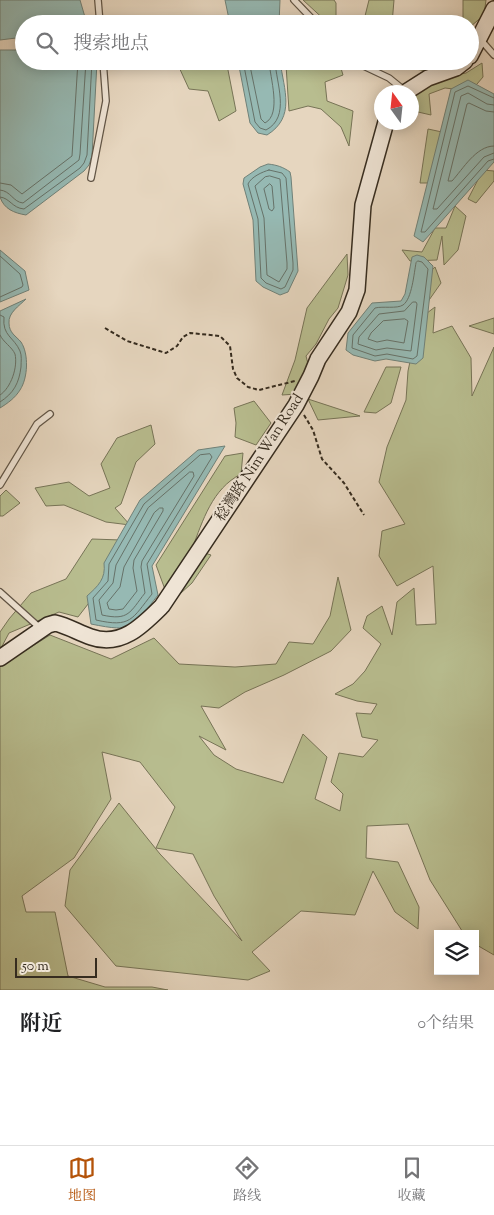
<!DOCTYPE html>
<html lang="zh">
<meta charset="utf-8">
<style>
body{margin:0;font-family:"Sorts Mill Goudy","Noto Serif SC",serif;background:#f2f2f2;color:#202124}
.controls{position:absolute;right:15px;bottom:15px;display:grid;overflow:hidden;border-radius:0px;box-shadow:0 2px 12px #0003}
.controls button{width:45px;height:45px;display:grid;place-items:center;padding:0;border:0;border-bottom:1px solid #e0e0e0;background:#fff;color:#202124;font:25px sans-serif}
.compass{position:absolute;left:374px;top:85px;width:45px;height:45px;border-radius:50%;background:#fff;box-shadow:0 2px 12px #0003;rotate:345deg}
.scale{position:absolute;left:15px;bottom:12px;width:82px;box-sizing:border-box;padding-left:5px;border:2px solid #362c1f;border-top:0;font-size:14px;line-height:18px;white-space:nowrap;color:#362c1f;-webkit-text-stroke:4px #efe4d5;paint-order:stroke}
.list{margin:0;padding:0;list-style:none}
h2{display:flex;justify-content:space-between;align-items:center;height:65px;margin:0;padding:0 20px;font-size:21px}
h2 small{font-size:16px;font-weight:400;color:#757577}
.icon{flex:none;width:28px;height:28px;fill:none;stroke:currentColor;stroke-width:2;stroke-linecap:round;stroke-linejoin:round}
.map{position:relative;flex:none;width:494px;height:990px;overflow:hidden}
.search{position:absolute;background:#fff;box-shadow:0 2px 12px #0003;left:15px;right:15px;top:15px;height:55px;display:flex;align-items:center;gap:12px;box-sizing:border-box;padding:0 18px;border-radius:28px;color:#757577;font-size:19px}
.sheet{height:155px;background:#fff}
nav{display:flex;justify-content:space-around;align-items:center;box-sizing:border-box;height:70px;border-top:1px solid #e0e0e0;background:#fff;font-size:14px;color:#757577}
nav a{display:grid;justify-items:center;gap:2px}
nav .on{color:#b45309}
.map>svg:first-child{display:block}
.green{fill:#b8bd8f;stroke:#777457}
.water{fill:#96b9b3;stroke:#708178}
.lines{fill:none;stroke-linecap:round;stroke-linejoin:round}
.shore{stroke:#667269;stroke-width:1}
.lane-casing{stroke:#625647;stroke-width:8}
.secondary-casing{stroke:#362c1f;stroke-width:18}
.path{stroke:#362c1f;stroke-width:2;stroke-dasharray:4 2.5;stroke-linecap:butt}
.lane{stroke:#efe4d5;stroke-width:5.5}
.secondary{stroke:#efe4d5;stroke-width:15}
.labels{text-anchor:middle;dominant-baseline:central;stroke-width:4;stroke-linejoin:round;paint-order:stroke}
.street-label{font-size:15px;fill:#362c1f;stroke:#efe4d5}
</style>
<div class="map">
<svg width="494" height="990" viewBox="0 0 494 990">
<rect width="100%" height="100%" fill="#e6d6bf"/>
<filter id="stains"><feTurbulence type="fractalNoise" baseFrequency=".004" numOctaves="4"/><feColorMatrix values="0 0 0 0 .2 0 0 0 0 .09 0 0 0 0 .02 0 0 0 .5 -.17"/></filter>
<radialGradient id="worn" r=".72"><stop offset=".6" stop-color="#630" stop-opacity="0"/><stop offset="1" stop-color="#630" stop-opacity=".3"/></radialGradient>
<!-- green -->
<g class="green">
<polygon points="303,0 334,0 336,3 336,24 329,24"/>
<polygon points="369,0 394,0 392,24 363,24"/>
<polygon points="463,0 486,0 484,15 470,27 470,24 448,24 451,21 463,20"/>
<polygon points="301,61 335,61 340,65 343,75 325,82 327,101 353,111 349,146 341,127 321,109 308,106 289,111 286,65"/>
<polygon points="396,61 445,61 426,71 395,65"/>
<polygon points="187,62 204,66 227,65 236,111 219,121 208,91 189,89 178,65"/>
<polygon points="482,63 483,77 471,91 445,88 429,94 431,115 418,112 412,117 412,92 416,83 466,73"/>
<polygon points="428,129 442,132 429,183 420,183"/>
<polygon points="483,170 494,171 494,181 476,203 468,199"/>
<polygon points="455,206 466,216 458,250 444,265 442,236 437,260 410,261 402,250 422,252 435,228 446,228"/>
<polygon points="347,254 348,275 338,308 329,319 316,344 306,356 308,364 297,394 282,395 295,360 307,308"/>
<polygon points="435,267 441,283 427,303 413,288"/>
<polygon points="435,307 433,333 452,326 471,358 472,396 494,347 494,955 475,944 475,934 464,934 430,880 408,824 367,826 366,858 398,862 419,907 418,929 395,912 373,871 355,915 301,911 252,952 270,971 248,980 116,966 65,906 70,870 119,803 160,854 242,941 214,896 193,854 156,848 175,807 140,762 102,752 111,799 74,858 22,896 26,912 55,912 68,976 105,987 152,987 168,990 0,990 0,656 12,659 50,635 111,659 154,638 179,664 235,667 276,664 289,642 313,644 330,616 338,577 351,630 331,651 284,675 245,692 219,708 201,706 226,750 199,736 214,755 236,769 283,783 303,734 327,757 315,799 340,811 343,794 331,782 339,753 363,757 378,740 362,737 356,713 371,714 377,704 357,701 335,694 353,684 365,671 381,644 363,628 367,616 382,606 392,635 397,602 414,588 416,625 436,624 433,566 397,586 379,556 382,531 405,524 379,482 387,447 406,400 408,371 419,319"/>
<polygon points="494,318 494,334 469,326"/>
<polygon points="386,367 401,367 391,403 376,413 364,412"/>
<polygon points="308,399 360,416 318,420"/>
<polygon points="254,401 271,423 256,445 235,437 236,423 234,408"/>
<polygon points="151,425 155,444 136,462 121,504 115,508 130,525 106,522 64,505 46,506 35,488 69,482 89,496 110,488 101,464 117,438"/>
<path d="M 243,453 L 241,474 C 212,489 203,520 192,549 L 211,555 L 192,583 L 170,603 L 156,565 L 225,456 Z"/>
<polygon points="6,490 20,503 3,516 0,516 0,496"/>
<polygon points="92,539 121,540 112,573 78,617 59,612 9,633 0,650 0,632 9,619 31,593 66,579"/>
</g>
<!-- water -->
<g class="water">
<polygon points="0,0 80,0 87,24 24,24 24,37 0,40"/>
<polygon points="225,0 280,0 279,24 230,24"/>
<path d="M 0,50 L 24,50 L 24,61 L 97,62 L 92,156 L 89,165 L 84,171 L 26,215 C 14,213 4,209 0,197 Z"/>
<path d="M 238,61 L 280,61 C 284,90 296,117 267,135 L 258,133 L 250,123 Z"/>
<polygon points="468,80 494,94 494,162 423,242 414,236 451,89"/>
<path d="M 268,164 C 277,165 283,167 290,172 L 291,177 L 298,271 L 288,292 L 280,295 L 263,287 L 256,281 L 253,220 L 243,184 L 244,178 L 260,167 Z"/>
<polygon points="0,250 25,271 29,290 0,302"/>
<polygon points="417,255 424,257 433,266 423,358 416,364 386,359 375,361 353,355 346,350 348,333 372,303 401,301 405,294 412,257"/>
<path d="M 26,299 C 19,306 8,313 9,323 C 9,333 16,336 21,342 C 29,354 28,378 20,390 C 15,398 8,403 0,408 L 0,311 Z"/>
<path d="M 225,446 L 152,566 L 158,595 C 132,628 135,633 91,624 L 87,596 C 98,586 106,579 104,563 L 140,500 L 198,450 Z"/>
</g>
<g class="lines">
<!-- shore -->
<g class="shore">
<path d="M 243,61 L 255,122 L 260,128 L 266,130 C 291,117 276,83 275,61"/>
<path d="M 249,61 L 261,119 L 265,123 C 282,114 270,78 269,61"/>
<polyline points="494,98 468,86 455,92 421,232 425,232 488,161 494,159"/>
<polyline points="494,105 487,104 468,93 461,96 433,209 437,209 484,157 494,153"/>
<path d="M 494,112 L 486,111 L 469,103 L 467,104 L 448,181 L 452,181 C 463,169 476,146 494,146"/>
<path d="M 269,170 L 282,173 L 286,178 L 293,263 L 293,270 L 285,287 L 281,289 L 266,283 L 261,278 L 258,219 L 248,184 C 251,177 262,172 269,170 Z"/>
<polygon points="270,176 280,179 287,263 287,269 279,282 267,275 264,218 255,186 265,177"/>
<polyline points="0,183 11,185 22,194 72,156 78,61"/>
<polygon points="270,184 272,186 274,208 272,211 269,209 264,189"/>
<path d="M 0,190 C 11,191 13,202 23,203 L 79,160 L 80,154 L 86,61"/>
<path d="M 0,197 C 10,198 12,208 24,209 L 80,168 L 84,163 L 87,155 L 92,61"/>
<polyline points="0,256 20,274 23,285 22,287 0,297"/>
<path d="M 418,261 L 422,262 L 428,269 L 417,356 L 413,359 L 387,354 L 375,356 L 352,348 L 353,335 L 375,308 C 383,306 397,309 403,305 C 412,299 414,273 416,263 Z"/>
<polygon points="413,302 416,302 417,304 411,351 387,348 376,350 358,344 359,337 379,314 404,311"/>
<path d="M 0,315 L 4,317 C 2,336 14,337 20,351 C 22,356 21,361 21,367 C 19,383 14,393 0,402"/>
<polygon points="405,319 408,321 404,343 387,340 377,342 368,339 371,333 383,321"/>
<path d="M 0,335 C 3,342 12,347 15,354 C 18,367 11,388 0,395"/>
<path d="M 210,454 L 212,457 L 147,564 L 152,594 C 132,619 131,628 96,620 L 93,598 L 108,581 L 109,564 L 144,504 L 200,455 Z"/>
<path d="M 190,472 L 193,472 L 194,476 L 142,561 L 141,567 L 145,593 C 130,612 129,621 102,615 L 99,600 L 113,583 L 116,565 L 148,508 Z"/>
<polygon points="160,508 163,508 163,511 134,560 133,568 137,591 123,609 116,610 109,609 107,603 120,587 124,567 154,513"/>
</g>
<defs>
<g id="lane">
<polyline points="98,0 100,24"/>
<polyline points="294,0 317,24"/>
<polyline points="480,39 494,55"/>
<polyline points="353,61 389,78 405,91"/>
<polyline points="91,178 106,101 103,61"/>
<polyline points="0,485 37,424 50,414"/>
<polyline points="0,592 40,628"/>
</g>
<g id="secondary">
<polyline points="470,56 494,9"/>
<polyline points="406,92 428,78 456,68 465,61"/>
<path d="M 0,658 L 48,625 L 55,623 C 68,626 79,633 91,637 C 121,648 143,625 162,606 L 296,405 L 311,376 L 318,359 L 349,312 L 357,290 L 363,205 L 386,122"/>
</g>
</defs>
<!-- lane casing -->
<use href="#lane" class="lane-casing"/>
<!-- secondary casing -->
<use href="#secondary" class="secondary-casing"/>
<!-- path -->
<g class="path">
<polyline points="105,328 127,341 166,353 177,346 183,337 190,333 220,336 230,346 233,369 237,378 248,387 259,390 295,381"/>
<polyline points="304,415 313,430 322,459 344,483 364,515"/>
</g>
<!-- lane -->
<use href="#lane" class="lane"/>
<!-- secondary -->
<use href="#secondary" class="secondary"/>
</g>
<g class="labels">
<!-- street labels -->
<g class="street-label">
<text transform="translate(260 458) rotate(-57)">稔灣路 Nim Wan Road</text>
</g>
</g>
<rect width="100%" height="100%" filter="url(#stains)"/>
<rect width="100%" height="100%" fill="url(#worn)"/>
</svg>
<div class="controls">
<button><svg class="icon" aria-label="layers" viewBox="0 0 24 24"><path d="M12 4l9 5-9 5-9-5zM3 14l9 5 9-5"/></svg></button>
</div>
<svg class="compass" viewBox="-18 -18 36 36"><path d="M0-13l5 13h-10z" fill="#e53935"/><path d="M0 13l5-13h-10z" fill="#757577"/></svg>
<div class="scale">50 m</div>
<div class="search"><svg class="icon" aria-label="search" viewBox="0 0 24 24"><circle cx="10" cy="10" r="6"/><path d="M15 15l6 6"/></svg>搜索地点</div>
</div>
<section class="sheet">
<h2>附近<small>0个结果</small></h2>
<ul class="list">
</ul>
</section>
<nav>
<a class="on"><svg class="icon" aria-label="map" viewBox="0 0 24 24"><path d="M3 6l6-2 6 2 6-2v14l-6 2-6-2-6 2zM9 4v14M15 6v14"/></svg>地图</a>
<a><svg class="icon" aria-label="directions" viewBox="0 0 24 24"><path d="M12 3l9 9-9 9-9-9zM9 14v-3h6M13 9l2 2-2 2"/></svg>路线</a>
<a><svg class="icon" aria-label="saved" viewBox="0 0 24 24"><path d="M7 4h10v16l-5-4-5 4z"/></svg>收藏</a>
</nav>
